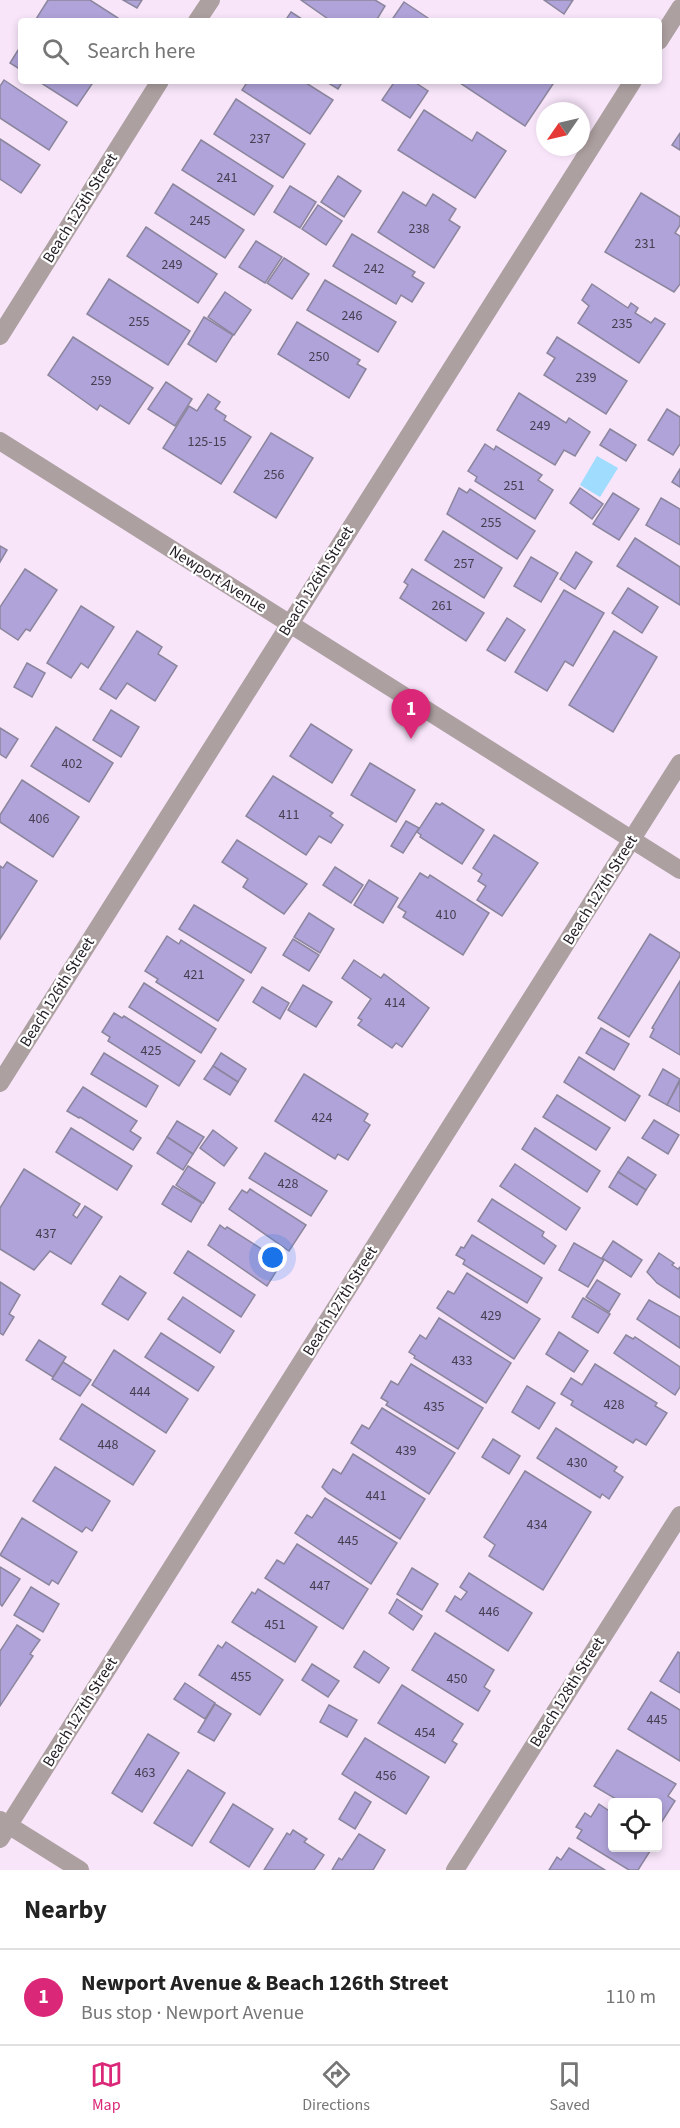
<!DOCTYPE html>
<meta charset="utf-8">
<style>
body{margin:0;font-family:"Source Sans 3",sans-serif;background:#f2f2f2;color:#222}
.controls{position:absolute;right:18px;bottom:18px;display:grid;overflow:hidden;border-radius:6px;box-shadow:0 3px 9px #0003}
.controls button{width:54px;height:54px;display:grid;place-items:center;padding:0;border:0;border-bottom:2px solid #e0e0e0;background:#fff;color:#222;font:30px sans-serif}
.compass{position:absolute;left:536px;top:102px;width:54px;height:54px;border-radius:50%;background:#fff;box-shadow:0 3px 9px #0003;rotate:236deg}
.you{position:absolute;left:273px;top:1258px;width:21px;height:21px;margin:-15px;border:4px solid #fff;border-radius:50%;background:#1a73e8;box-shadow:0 0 0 9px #1a73e833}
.badge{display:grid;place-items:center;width:39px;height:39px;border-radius:50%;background:#db2777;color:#fff;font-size:20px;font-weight:700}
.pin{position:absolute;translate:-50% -50px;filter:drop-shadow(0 2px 3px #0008)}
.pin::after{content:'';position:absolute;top:32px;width:21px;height:18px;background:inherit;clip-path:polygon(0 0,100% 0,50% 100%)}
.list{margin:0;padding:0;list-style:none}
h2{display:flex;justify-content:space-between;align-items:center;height:78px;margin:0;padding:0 24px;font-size:26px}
h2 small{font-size:20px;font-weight:400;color:#767676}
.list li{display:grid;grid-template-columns:39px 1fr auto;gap:18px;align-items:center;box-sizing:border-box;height:96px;padding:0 24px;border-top:2px solid #e0e0e0}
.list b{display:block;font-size:22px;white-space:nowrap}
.list p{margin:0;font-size:20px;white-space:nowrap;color:#767676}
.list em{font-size:20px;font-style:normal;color:#767676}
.icon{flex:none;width:33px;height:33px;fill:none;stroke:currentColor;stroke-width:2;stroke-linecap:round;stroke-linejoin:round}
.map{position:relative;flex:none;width:680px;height:1870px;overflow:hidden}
.search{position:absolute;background:#fff;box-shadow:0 3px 9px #0003;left:18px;right:18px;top:18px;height:66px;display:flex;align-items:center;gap:15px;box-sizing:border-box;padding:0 21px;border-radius:6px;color:#767676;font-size:22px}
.sheet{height:174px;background:#fff}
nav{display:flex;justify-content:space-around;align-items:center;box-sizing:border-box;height:84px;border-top:2px solid #e0e0e0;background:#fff;font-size:16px;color:#767676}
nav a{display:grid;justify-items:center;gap:3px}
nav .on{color:#db2777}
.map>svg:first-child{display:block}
.water{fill:#9fdcfe}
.building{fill:#b0a3d9;stroke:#8b869d;stroke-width:1.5}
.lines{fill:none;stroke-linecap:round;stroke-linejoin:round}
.street{stroke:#ada0a1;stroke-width:18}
.labels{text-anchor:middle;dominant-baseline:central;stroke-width:4.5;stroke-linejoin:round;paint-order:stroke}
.number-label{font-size:14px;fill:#463e51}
.street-label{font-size:16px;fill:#231c24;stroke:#fff}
</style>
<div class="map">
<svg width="680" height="1870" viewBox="0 0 680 1870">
<rect width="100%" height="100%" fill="#f8e5fa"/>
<!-- water -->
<polygon class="water" points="597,456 618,468 600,497 580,485"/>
<!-- building -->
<g class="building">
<polygon points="48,0 90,0 118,18 116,21 39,21 36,19"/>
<polygon points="123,0 142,0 137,8"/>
<polygon points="301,0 375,0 385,6 376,21 331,21"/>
<polygon points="544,0 573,0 564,14"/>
<polygon points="404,2 431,20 430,21 397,21 393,18"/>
<polygon points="291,12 305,21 285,21"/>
<polygon points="20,47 21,47 21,70 10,63"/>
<polygon points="4,80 67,122 49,150 0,118 0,86"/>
<polygon points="38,81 94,81 77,106"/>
<polygon points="248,81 303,81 333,100 310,134 242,90"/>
<polygon points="325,81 343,81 338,89"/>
<polygon points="395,81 413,81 428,91 410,118 382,100"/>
<polygon points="457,81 555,81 525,126"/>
<polygon points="236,99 305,144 283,178 214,134"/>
<polygon points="424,110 472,141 477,132 506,151 475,198 398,150"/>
<polygon points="680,133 680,150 672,145"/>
<polygon points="0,139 40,165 21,193 0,179"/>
<polygon points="201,140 273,186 254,215 182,170"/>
<polygon points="338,176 361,191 344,217 321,202"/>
<polygon points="173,184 244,230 225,258 155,213"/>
<polygon points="290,186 316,202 300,228 274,212"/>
<polygon points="403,192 426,206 433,194 456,209 449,220 460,227 434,268 378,232"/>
<polygon points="641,193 680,217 680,225 675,233 680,236 680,284 674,292 605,252"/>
<polygon points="318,205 342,221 326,245 302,229"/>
<polygon points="146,227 217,274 198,303 127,256"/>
<polygon points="352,234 415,272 412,276 424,283 412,302 401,295 396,304 333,266"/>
<polygon points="256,241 282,257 265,283 239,267"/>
<polygon points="284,258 309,274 292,299 267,283"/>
<polygon points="109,279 190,331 168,365 87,314"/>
<polygon points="325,280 396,322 378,352 307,310"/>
<polygon points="592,284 628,308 631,303 638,308 635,313 651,323 655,318 665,324 639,363 578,323 589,306 582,300"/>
<polygon points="225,292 251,310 234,335 208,317"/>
<polygon points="204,317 233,335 216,362 188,344"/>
<polygon points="297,322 360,360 357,364 366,369 349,398 278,354"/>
<polygon points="73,337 153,388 129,424 100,405 97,410 48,375"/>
<polygon points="557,337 627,381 606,414 544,375 555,358 547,353"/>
<polygon points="166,382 192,399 175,426 148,409"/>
<polygon points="519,393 566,423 569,418 590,432 575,456 564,450 555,465 497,430"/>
<polygon points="208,394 220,402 215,409 226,416 224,420 251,437 221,484 163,448 189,406 197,411"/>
<polygon points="667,409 680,417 680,444 673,455 648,440"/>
<polygon points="610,429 636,445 626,461 600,445"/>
<polygon points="271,433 313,458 276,518 234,492"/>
<polygon points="485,444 494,450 496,446 542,475 538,480 553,490 535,519 475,481 477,477 468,471"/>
<polygon points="680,469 680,487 672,482"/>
<polygon points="459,488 467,493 470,489 535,531 517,559 447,514"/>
<polygon points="580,488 603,504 592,519 570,503"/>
<polygon points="613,493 639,509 619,540 593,524"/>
<polygon points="661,498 680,509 680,545 646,525"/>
<polygon points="443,531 502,568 484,598 425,560"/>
<polygon points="635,538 680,567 680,605 617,566"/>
<polygon points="0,546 7,550 0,562"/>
<polygon points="576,552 592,562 575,589 560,579"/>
<polygon points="531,557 558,573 541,602 514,586"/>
<polygon points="25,569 57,590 30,631 26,629 18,640 0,628 0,607"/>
<polygon points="412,569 484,613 466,641 400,598 408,585 404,582"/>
<polygon points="628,588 658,607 642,633 612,613"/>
<polygon points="564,590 604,613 573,666 565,661 547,691 515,672"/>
<polygon points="81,606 114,627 88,668 81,663 71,678 47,663"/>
<polygon points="507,618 525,630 505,661 487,650"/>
<polygon points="137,631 162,647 158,654 177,666 155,701 127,683 116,699 100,689"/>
<polygon points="614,631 657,657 613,732 569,705"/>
<polygon points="27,663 45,673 32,697 14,687"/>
<polygon points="111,710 139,727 121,757 93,740"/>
<polygon points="311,724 352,750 332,783 290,756"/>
<polygon points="56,727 113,763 89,802 31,766"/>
<polygon points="0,728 18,739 6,758 0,754"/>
<polygon points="370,763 415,790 396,822 351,795"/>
<polygon points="273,776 333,813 330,816 343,825 331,843 319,836 306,855 246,816"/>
<polygon points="22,780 79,817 53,857 0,822 0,815"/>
<polygon points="436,803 440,805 442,803 484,830 462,864 420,837 421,835 417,832"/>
<polygon points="406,821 419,828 403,853 391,846"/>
<polygon points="494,835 538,863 502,916 477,900 486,886 478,881 482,874 473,868"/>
<polygon points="237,840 307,884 284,914 243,887 248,879 222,862"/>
<polygon points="7,862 37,881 0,939 0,866 3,868"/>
<polygon points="335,867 363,885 351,903 323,885"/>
<polygon points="420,873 428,878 430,875 489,913 463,955 403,917 406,912 398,907"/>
<polygon points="369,880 398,898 383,923 354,905"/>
<polygon points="194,905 266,948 251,973 179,929"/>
<polygon points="309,913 334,929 320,953 294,937"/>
<polygon points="650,934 680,953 680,956 629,1037 598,1018"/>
<polygon points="167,936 179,944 181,940 244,980 218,1021 156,982 158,979 145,971"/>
<polygon points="293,939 319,955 309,971 283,955"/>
<polygon points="354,960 381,978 384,974 429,1008 402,1047 396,1043 392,1048 358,1025 362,1020 358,1018 371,999 342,978"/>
<polygon points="680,981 680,1055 650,1037 654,1029 652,1028"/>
<polygon points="144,983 216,1029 201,1053 129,1007"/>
<polygon points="303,985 332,1002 316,1027 288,1010"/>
<polygon points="262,987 289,1003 280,1019 253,1002"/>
<polygon points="114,1013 122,1018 124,1016 195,1061 179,1086 108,1041 110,1037 102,1032"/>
<polygon points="601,1028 629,1044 614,1070 586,1053"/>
<polygon points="104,1053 158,1086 146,1107 91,1074"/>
<polygon points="221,1053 246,1069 238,1082 213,1066"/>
<polygon points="579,1057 640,1096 625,1121 564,1082"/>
<polygon points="213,1066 238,1082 230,1095 204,1079"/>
<polygon points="663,1069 680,1079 667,1105 649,1095"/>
<polygon points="304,1074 368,1114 364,1121 370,1125 348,1160 338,1154 335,1159 275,1121"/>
<polygon points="680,1081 680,1112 667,1105"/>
<polygon points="83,1087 137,1121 130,1131 141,1138 133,1150 80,1117 79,1118 67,1111"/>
<polygon points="557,1095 610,1128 596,1150 543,1117"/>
<polygon points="654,1120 679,1135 668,1154 642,1138"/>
<polygon points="177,1121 204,1137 193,1154 167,1137"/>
<polygon points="71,1128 132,1166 117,1190 56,1152"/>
<polygon points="535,1128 600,1171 587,1192 522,1149"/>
<polygon points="213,1130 237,1148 224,1166 200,1148"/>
<polygon points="167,1137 193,1154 183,1170 157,1153"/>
<polygon points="265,1153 327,1191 311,1216 249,1178"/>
<polygon points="628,1157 656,1175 646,1190 618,1172"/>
<polygon points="515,1164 580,1208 566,1230 500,1186"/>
<polygon points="188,1166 215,1183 203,1203 176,1185"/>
<polygon points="24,1169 80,1204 73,1215 77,1218 85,1206 102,1217 71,1264 50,1251 34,1270 0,1249 0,1208"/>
<polygon points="618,1172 646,1190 637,1205 609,1187"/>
<polygon points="173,1186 202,1203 191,1222 162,1204"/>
<polygon points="250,1189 306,1225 289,1251 229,1209 242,1190 247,1193"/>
<polygon points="492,1199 544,1232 542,1236 556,1246 544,1264 478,1221"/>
<polygon points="220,1225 225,1229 227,1227 282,1262 267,1286 208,1245"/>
<polygon points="472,1235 542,1278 527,1303 463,1264 465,1260 456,1255 461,1247 464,1248"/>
<polygon points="613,1241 642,1260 631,1277 602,1258"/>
<polygon points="574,1243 604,1260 588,1287 559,1270"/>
<polygon points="188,1251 255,1295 241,1317 174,1273"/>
<polygon points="659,1253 674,1263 672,1265 678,1269 680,1267 680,1298 657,1283 647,1272"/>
<polygon points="467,1273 540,1319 514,1359 437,1308 448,1291 454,1294"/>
<polygon points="120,1276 146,1293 128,1320 102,1304"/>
<polygon points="597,1280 620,1294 609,1312 586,1297"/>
<polygon points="0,1282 20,1295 9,1314 14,1317 3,1335 0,1333"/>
<polygon points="183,1297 234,1331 220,1353 168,1319"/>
<polygon points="583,1298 610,1314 598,1333 572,1317"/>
<polygon points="649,1300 680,1317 680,1348 637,1319"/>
<polygon points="439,1318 511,1363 486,1403 414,1358 415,1356 409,1352 420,1335 426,1339"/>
<polygon points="559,1332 588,1351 574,1372 546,1354"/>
<polygon points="161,1333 214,1367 198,1391 145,1357"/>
<polygon points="626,1335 633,1339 635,1337 680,1367 680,1387 675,1395 614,1353"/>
<polygon points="39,1340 66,1357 53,1377 26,1360"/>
<polygon points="114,1350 188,1399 166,1433 92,1385"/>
<polygon points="63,1362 91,1380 80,1396 52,1379"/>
<polygon points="411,1364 483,1408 458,1449 386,1405 388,1402 381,1398 391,1381 398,1385"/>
<polygon points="595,1364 657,1403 655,1406 667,1413 646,1445 636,1439 633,1443 571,1405 573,1401 561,1394 571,1378 582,1385"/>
<polygon points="527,1386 555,1403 539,1429 512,1412"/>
<polygon points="82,1404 155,1451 133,1485 60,1439"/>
<polygon points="382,1408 455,1453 429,1494 351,1443 362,1425 369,1429"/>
<polygon points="556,1428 617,1467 614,1471 623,1477 609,1499 602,1494 600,1498 537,1458"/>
<polygon points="493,1439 520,1456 509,1474 482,1457"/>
<polygon points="353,1454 425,1499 400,1539 328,1493 322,1487 333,1469 341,1474"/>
<polygon points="55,1467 110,1501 92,1531 86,1527 82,1532 33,1501"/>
<polygon points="525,1471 591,1512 543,1590 489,1556 495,1545 484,1537"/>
<polygon points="325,1498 397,1543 371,1584 295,1533 307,1515 312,1518"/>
<polygon points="22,1518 77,1552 58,1584 52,1580 49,1585 0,1555"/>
<polygon points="297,1544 368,1589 343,1629 265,1578 277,1560 284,1564"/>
<polygon points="0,1567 20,1579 2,1606 0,1604"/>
<polygon points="412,1568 438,1584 422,1610 397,1594"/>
<polygon points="469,1573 532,1613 508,1651 446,1611 455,1596 461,1600 467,1592 460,1587"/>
<polygon points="31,1587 59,1604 43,1632 14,1615"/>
<polygon points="258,1589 317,1627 295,1662 232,1622 252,1592 255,1594"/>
<polygon points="397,1599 422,1616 413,1630 389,1613"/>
<polygon points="17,1625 40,1640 30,1654 33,1656 0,1706 0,1651"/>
<polygon points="435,1633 494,1670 484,1687 490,1691 478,1711 412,1670"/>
<polygon points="226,1642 283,1680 260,1715 199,1675 218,1645 222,1648"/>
<polygon points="364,1651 389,1668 379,1683 354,1667"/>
<polygon points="678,1652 680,1653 680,1693 660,1681"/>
<polygon points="312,1664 339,1681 328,1697 302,1680"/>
<polygon points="185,1683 215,1703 205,1719 174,1699"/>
<polygon points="402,1685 463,1724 452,1741 457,1744 445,1763 378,1723"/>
<polygon points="651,1692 680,1710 680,1761 628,1729"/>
<polygon points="215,1704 231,1714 214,1741 198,1732"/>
<polygon points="329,1705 357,1720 347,1737 320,1722"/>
<polygon points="148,1734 179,1753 142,1812 112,1793"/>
<polygon points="365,1738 429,1777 406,1814 342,1774"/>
<polygon points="617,1750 676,1784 668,1796 675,1801 659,1826 658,1802 621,1802 594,1786"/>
<polygon points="188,1770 225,1793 192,1846 154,1823"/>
<polygon points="355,1792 371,1802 355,1829 339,1819"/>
<polygon points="233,1804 273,1829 249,1867 210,1842"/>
<polygon points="599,1804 612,1813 612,1848 652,1848 638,1870 629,1870 577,1838 582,1830 576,1827 585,1813 591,1817"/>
<polygon points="293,1830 307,1839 304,1842 324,1855 314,1870 264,1870 287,1833 290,1835"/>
<polygon points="359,1834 385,1850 373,1870 332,1870 339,1858 342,1860"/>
<polygon points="569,1848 605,1870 549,1870 557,1857 561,1860"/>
</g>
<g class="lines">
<!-- street -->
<g class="street">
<polyline points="197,21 211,0"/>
<polyline points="659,41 680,8"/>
<polyline points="0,336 160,81"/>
<polyline points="0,441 680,870"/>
<polyline points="0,1083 633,81"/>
<polyline points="0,1820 80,1870"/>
<polyline points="0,1839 680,763"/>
<polyline points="455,1870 680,1515"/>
</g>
</g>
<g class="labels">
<!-- number labels -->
<g class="number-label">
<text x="260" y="139">237</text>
<text x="227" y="178">241</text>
<text x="200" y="221">245</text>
<text x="419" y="229">238</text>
<text x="645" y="244">231</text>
<text x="172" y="265">249</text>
<text x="374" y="269">242</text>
<text x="352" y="316">246</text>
<text x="139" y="322">255</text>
<text x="622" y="324">235</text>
<text x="319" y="357">250</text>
<text x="586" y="378">239</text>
<text x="101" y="381">259</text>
<text x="540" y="426">249</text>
<text x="207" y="442">125-15</text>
<text x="274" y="475">256</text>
<text x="514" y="486">251</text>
<text x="491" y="523">255</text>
<text x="464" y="564">257</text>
<text x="442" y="606">261</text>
<text x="72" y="764">402</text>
<text x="289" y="815">411</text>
<text x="39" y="819">406</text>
<text x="446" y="915">410</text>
<text x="194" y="975">421</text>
<text x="395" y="1003">414</text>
<text x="151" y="1051">425</text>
<text x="322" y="1118">424</text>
<text x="288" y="1184">428</text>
<text x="46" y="1234">437</text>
<text x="491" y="1316">429</text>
<text x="462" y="1361">433</text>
<text x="140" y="1392">444</text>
<text x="614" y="1405">428</text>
<text x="434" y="1407">435</text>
<text x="108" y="1445">448</text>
<text x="406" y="1451">439</text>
<text x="577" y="1463">430</text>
<text x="376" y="1496">441</text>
<text x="537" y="1525">434</text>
<text x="348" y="1541">445</text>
<text x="320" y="1586">447</text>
<text x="489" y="1612">446</text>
<text x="275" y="1625">451</text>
<text x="241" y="1677">455</text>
<text x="457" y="1679">450</text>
<text x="657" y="1720">445</text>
<text x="425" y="1733">454</text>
<text x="145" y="1773">463</text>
<text x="386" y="1776">456</text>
</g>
<!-- street labels -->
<g class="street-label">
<text transform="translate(80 208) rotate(-58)">Beach 125th Street</text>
<text transform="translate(218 579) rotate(32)">Newport Avenue</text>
<text transform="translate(316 581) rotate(-58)">Beach 126th Street</text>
<text transform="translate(600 890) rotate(-58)">Beach 127th Street</text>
<text transform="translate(57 992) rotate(-58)">Beach 126th Street</text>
<text transform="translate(340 1301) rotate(-58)">Beach 127th Street</text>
<text transform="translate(567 1692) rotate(-58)">Beach 128th Street</text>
<text transform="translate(80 1712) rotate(-58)">Beach 127th Street</text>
</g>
</g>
</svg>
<div class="controls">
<button><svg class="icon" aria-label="locate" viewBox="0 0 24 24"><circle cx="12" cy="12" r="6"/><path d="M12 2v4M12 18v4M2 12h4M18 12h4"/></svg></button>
</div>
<svg class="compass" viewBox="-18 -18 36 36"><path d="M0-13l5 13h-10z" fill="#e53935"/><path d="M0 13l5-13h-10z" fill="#767676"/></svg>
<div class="you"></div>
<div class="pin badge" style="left:411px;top:739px">1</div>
<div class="search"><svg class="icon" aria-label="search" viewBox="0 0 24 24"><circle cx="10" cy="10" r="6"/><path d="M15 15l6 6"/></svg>Search here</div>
</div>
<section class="sheet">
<h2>Nearby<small></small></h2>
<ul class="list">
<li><span class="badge">1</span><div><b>Newport Avenue &amp; Beach 126th Street</b><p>Bus stop · Newport Avenue</p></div><em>110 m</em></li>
</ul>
</section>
<nav>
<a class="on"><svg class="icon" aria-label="map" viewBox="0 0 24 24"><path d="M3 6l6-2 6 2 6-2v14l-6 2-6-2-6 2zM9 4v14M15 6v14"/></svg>Map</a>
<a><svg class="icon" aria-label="directions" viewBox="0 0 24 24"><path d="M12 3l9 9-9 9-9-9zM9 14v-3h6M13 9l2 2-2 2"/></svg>Directions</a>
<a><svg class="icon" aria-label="saved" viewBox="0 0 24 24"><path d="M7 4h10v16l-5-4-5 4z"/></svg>Saved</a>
</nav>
